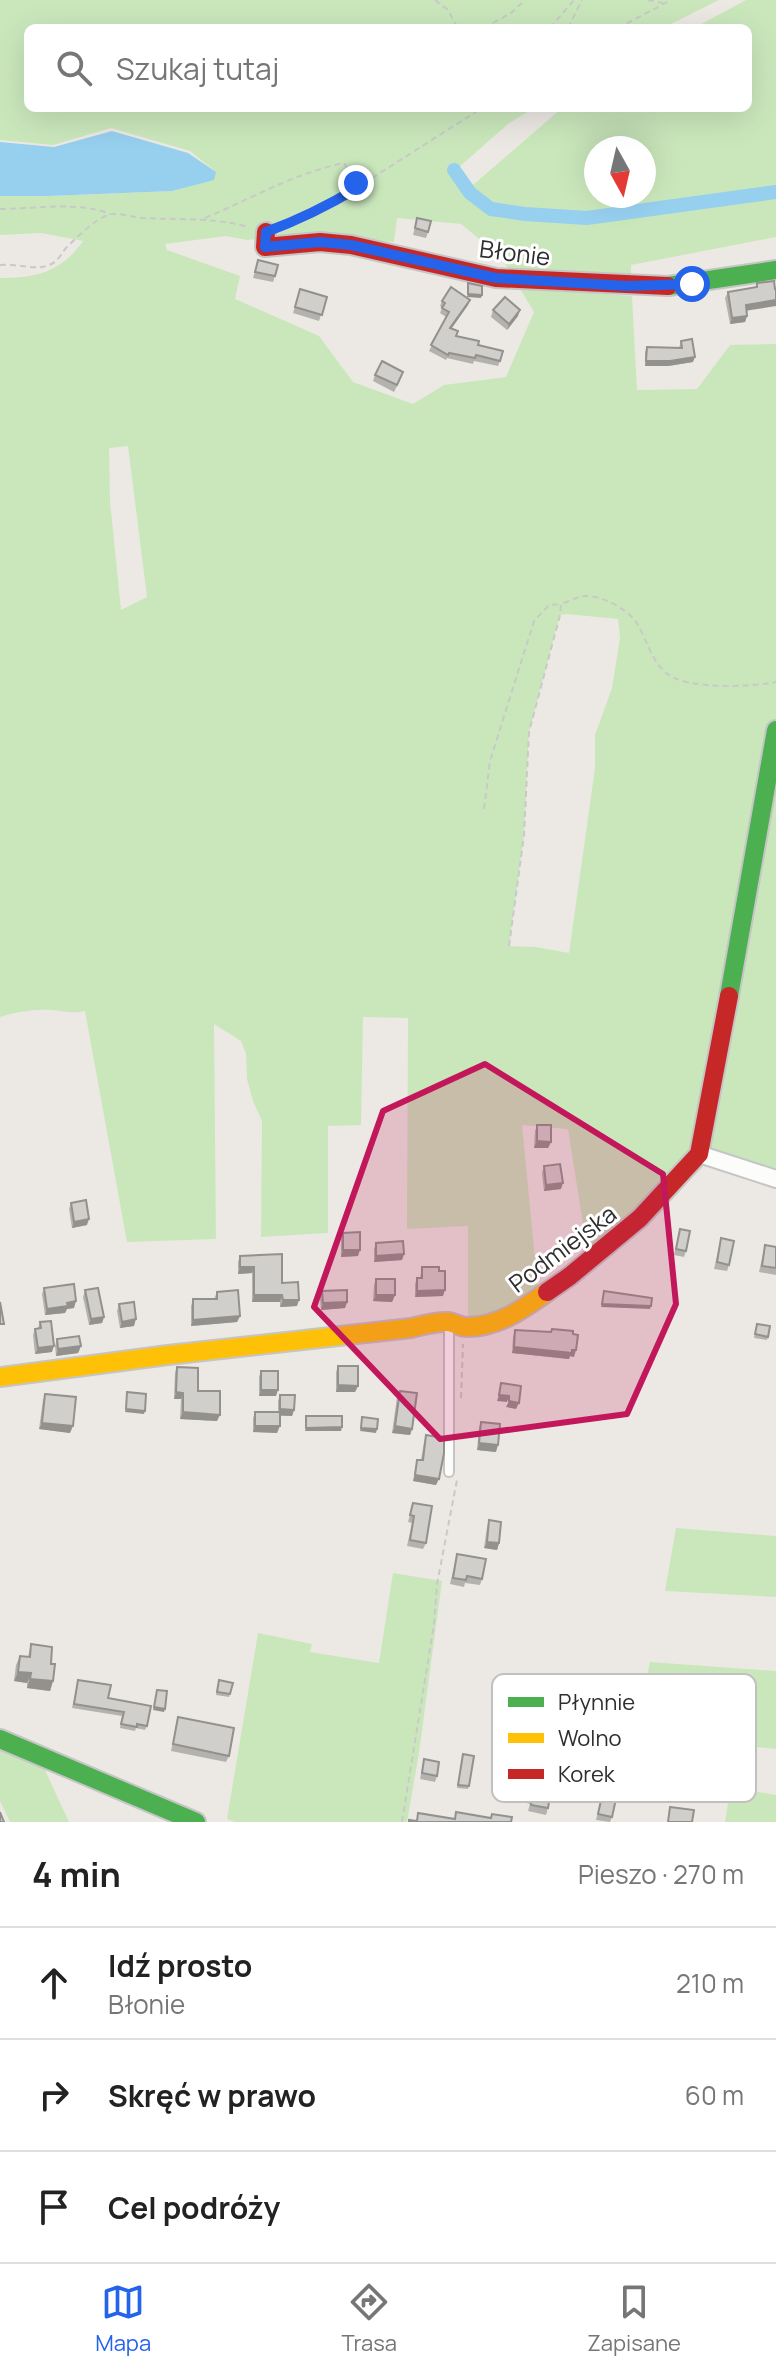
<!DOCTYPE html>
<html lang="pl">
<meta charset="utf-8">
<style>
body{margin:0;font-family:Manrope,sans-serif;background:#f2f2f2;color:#222}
.compass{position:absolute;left:584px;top:136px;width:72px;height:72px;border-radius:50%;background:#fff;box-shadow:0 8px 32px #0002;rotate:172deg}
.stop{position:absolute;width:24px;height:24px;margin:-18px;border:6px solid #2563eb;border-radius:50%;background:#fff}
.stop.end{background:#2563eb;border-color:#fff;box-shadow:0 2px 8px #0008}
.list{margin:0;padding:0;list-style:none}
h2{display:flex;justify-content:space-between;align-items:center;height:104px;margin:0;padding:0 32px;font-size:34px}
h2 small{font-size:26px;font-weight:400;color:#767676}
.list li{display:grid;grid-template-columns:52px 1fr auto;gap:24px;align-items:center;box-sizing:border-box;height:112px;padding:0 32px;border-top:2px solid #e0e0e0}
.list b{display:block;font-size:30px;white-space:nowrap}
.list p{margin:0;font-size:26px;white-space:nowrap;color:#767676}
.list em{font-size:26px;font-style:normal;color:#767676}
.icon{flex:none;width:44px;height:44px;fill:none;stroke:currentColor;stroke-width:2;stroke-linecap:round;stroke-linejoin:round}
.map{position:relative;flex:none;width:776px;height:1822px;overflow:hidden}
.search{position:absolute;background:#fff;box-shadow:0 8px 32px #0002;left:24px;right:24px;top:24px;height:88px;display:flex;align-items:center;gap:20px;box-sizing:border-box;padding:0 28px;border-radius:12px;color:#767676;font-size:30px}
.sheet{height:440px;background:#fff}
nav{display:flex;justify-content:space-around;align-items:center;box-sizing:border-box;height:112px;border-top:2px solid #e0e0e0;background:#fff;font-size:22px;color:#767676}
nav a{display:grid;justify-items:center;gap:4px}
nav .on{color:#2563eb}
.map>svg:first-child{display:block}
.green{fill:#cae7bc;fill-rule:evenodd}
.water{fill:#97cfee}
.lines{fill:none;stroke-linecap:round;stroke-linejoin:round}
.canal{stroke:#97cfee;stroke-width:14}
.lane-casing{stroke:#c5c5c5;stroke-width:12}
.street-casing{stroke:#c5c5c5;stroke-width:20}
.fast-casing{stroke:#c5c5c5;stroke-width:22}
.slow-casing{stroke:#c5c5c5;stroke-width:22}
.jam-casing{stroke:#c5c5c5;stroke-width:22}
.path{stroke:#c9c9c8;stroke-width:2;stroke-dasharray:6 4;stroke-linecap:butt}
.lane{stroke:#fcfcfb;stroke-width:8}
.street{stroke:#fcfcfb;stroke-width:16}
.fast{stroke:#4caf50;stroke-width:18}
.slow{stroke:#ffc107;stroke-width:18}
.jam{stroke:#c62828;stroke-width:18}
.wall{fill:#b4b2af}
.shaded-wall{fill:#92918e}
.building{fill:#d1cfcb;stroke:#92918e;stroke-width:2}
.route{stroke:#2563eb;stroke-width:10}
.marked{fill:#c2185b;fill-opacity:0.2;stroke:#c2185b;stroke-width:6;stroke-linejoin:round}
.labels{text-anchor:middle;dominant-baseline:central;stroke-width:6;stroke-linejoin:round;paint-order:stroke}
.street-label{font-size:24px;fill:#2e2e2e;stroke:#fff}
.key{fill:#fff;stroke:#c0c0c0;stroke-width:2}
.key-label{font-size:22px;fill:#2e2e2e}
</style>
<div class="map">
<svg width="776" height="1822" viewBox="0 0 776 1822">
<rect width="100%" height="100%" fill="#ece9e4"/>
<!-- green -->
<g class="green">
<path d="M 0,0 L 719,0 L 663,28 L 28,28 L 28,108 L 534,108 L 508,124 L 449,176 L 473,185 L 562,108 L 748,108 L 748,28 L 694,28 L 746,0 L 776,0 L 776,237 L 631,265 L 631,280 L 512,276 L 501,257 L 461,224 L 397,218 L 394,242 L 279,236 L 247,240 L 226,236 L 165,244 L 167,250 L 240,276 L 235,299 L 319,336 L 353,382 L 413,404 L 444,385 L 506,377 L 534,312 L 519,287 L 632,296 L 637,390 L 697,389 L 730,345 L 776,344 L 776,1174 L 714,1151 L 702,1141 L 611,1239 L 587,1249 L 568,1129 L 522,1125 L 538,1290 L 499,1312 L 468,1319 L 468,1226 L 407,1229 L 408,1018 L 363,1017 L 361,1125 L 328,1126 L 328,1233 L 261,1237 L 262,1121 L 253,1101 L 247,1079 L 246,1054 L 241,1041 L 214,1024 L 216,1239 L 127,1242 L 85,1011 C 72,1014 65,1011 52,1010 C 35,1009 16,1012 0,1017 L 0,278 C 37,278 61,272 83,241 L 41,233 L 0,235 L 0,196 L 49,196 L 172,191 L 216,172 L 190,151 L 111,128 L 53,145 L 0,140 ZM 596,148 L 644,148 L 644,196 L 596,196 ZM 128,446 L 147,597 L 121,610 L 110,501 L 109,448 ZM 567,614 L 618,619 L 620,638 L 612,688 L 595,735 L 595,768 L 569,953 L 536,947 L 509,946 L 524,835 L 529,732 L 560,615 Z"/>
<polygon points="676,1528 776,1536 776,1597 665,1591"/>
<polygon points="393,1573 442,1581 419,1753 407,1822 235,1822 227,1819 258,1633 312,1644 310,1652 379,1663"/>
<polygon points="650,1662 776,1671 776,1749 650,1736 643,1772 776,1795 776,1822 725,1822 729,1796 625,1779"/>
<polygon points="0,1749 44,1768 69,1822 10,1822 0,1801"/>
</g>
<!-- water -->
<polygon class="water" points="112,131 188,153 216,172 214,180 172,191 49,196 0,196 0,142 54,147"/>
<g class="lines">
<!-- canal -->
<polyline class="canal" points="454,170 470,193 491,209 525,214 587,218 776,192"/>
<defs>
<polyline id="lane" points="449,1472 449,1323"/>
<polyline id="street" points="699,1154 776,1179"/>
<g id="fast">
<polyline points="668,286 776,270"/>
<polyline points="729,996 776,730"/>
<polyline points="0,1739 196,1822"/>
</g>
<path id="slow" d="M 0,1377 L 168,1355 L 411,1328 C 423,1325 436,1321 449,1322 C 455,1323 460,1327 467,1327 C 498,1327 523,1309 547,1292"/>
<g id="jam">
<polyline points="266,232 265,247 320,242 351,245 496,278 668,286"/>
<polyline points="547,1292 570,1276 640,1218 699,1154 729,996"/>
</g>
</defs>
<!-- lane casing -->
<use href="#lane" class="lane-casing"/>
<!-- street casing -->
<use href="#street" class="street-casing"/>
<!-- fast casing -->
<use href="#fast" class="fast-casing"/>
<!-- slow casing -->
<use href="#slow" class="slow-casing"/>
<!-- jam casing -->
<use href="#jam" class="jam-casing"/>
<!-- path -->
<g class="path">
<polyline points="435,0 448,10 458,28"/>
<polyline points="648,0 663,3"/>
<polyline points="484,28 511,13 525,0"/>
<polyline points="550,28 574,0"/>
<polyline points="568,28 582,0"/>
<polyline points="618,28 671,0"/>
<path d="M 0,209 C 33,209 79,201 110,214"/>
<path d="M 205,218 C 250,199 295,173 344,163 L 358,186"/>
<polyline points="284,225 336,201 482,108"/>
<path d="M 0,265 C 15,263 36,271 49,265 C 58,262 60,255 66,248 C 76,238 97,217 111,214 C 120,213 133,217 142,218 C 177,220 214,217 248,227"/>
<polyline points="484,809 490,761 534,621 549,605 560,604"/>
<path d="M 509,946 L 524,835 L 529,732 L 560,615 L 561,604 C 568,602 578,596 585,596 C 602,595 630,610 638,625 C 647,641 652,661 666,673 C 686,690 751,687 776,682"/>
<polyline points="461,1398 463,1344"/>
<polyline points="402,1822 434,1624 437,1584 457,1480"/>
</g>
<!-- lane -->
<use href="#lane" class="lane"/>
<!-- street -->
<use href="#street" class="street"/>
<!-- fast -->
<use href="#fast" class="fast"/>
<!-- slow -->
<use href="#slow" class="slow"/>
<!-- jam -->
<use href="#jam" class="jam"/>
</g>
<!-- wall -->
<g class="wall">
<polygon points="417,218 428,232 426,238 413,235"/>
<polygon points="258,260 275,276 273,282 253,278"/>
<polygon points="757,283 775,289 747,311 747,316 745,322 730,324 725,298 728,292 755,288"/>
<polygon points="300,289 327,297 319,321 293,313"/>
<polygon points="470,300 468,305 452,328 456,336 478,345 500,361 498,366 474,361 473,364 447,358 446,360 429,351 446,317 440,313 442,308 440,306 442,301"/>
<polygon points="493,310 518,316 507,330 491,317"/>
<polygon points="681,341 693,362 668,366 645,366 645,352 647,347 679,348"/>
<polygon points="375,375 401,378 394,392 373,381"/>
<polygon points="537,1125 551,1142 548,1148 534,1148 535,1131"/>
<polygon points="544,1166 561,1189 544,1191 542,1173"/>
<polygon points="71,1203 87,1225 72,1228 69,1209"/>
<polygon points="680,1229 686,1251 684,1257 674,1255"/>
<polygon points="343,1233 358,1256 341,1257 341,1239"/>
<polygon points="721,1238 729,1265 727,1271 714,1269"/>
<polygon points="376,1243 404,1254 402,1260 374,1262 374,1249"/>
<polygon points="765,1245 776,1247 776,1275 759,1272"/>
<polygon points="240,1256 282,1283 297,1306 280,1307 280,1302 252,1302 252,1273 238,1274 238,1262"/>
<polygon points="422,1267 439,1271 443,1296 415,1297 415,1284 417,1278 420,1278"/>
<polygon points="376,1279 395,1295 392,1302 373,1301 374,1285"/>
<polygon points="44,1288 74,1308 67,1309 65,1313 45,1315 42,1294"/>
<polygon points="85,1290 104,1317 102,1323 89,1325 83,1297"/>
<polygon points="322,1291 347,1302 345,1308 321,1310 320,1298"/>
<polygon points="217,1292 240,1316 237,1322 191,1326 191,1306 193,1299 214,1299"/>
<polygon points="119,1304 134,1326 120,1328 117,1311"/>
<polygon points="40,1322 52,1352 35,1354 33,1335 35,1329 38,1328"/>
<polygon points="756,1327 768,1337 767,1340 754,1338"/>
<polygon points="515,1330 574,1357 570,1356 569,1359 512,1353 513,1337"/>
<polygon points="57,1339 81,1346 78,1353 56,1356 55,1346"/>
<polygon points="338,1366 358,1386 355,1392 336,1392 336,1372"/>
<polygon points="177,1367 217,1421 180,1419 181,1399 174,1399 175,1373"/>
<polygon points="261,1371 276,1396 259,1396 259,1377"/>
<polygon points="400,1391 412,1429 410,1435 392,1433 397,1397"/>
<polygon points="45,1394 70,1433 39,1429 43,1400"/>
<polygon points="280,1395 294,1410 292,1416 280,1416 277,1433 253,1432 253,1418 255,1412 278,1412 278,1401"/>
<polygon points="481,1422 496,1452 477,1450 479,1428"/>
<polygon points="426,1435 436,1485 413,1481 417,1460 421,1460 424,1442"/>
<polygon points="413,1503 426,1543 423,1549 407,1546 412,1523 408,1522"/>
<polygon points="489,1520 499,1543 497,1550 484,1548 487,1527"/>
<polygon points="457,1554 482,1579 480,1585 465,1583 464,1587 450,1584"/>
<polygon points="31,1644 51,1664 53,1681 50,1691 27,1688 27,1683 14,1681 16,1665 20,1656 28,1657"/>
<polygon points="78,1680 108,1698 147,1726 145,1730 136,1728 135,1731 120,1728 122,1716 72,1708"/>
<polygon points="218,1683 230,1694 229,1697 216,1695"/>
<polygon points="178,1717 229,1756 226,1762 171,1751"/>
<polygon points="463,1754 469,1786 468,1789 457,1788"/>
<polygon points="424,1759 437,1776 435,1782 420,1779"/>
<polygon points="607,1773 612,1817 610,1822 596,1820"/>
<polygon points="528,1781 548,1808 546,1815 528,1811 530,1804 523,1802"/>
</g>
<!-- shaded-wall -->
<g class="shaded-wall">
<polygon points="468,294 482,295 481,298 467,297"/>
<polygon points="470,300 468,305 448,333 450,328"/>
<polygon points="776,300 776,306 744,311 746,305"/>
<polygon points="520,310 518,316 507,330 509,324"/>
<polygon points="747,316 745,322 730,324 732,318"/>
<polygon points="695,357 693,362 668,366 645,366 646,361"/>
<polygon points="537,1141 551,1142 548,1148 534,1148"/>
<polygon points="563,1183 561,1189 544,1191 546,1185"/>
<polygon points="89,1219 87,1225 72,1228 74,1222"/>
<polygon points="343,1250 360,1250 358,1256 341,1257"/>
<polygon points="404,1254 402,1260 374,1262 376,1256"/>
<polygon points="240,1267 254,1267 252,1273 238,1274"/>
<polygon points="445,1290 443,1296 415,1297 417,1291"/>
<polygon points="254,1295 282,1295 280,1302 252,1302"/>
<polygon points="376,1295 395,1295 392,1302 373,1301"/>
<polygon points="283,1300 299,1300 297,1306 280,1307"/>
<polygon points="76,1301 74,1308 67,1309 65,1313 45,1315 47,1309 67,1303"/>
<polygon points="347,1302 345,1308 321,1310 323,1303"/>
<polygon points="602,1304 651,1306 650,1309 601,1307"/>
<polygon points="240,1316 237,1322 191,1326 193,1320"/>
<polygon points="104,1317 102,1323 89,1325 91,1319"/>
<polygon points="136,1319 134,1326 120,1328 122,1322"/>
<polygon points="54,1346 52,1352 35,1354 38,1348"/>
<polygon points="81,1346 78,1353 56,1356 58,1349"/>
<polygon points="514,1347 572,1350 576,1350 574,1357 570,1356 569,1359 512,1353"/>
<polygon points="338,1385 358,1386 355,1392 336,1392"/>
<polygon points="261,1390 278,1390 276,1396 259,1396"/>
<polygon points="176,1392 183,1393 181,1399 174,1399"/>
<polygon points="499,1395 509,1396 507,1402 497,1401"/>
<polygon points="509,1401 519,1403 516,1409 506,1407"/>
<polygon points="126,1409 145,1411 144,1414 125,1412"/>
<polygon points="280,1409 294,1410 292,1416 278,1415"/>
<polygon points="183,1412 220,1415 217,1421 180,1419"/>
<polygon points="42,1423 73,1426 70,1433 39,1429"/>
<polygon points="255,1426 280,1426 277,1433 253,1432"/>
<polygon points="395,1426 412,1429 410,1435 392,1433"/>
<polygon points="342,1427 341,1431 305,1431 306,1428"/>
<polygon points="361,1428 377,1429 376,1433 360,1431"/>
<polygon points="479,1443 498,1445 496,1452 477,1450"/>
<polygon points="415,1475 439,1479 436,1485 413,1481"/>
<polygon points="487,1542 499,1543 497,1550 484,1548"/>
<polygon points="18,1672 31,1673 27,1683 14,1681"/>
<polygon points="30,1679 53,1681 50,1691 27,1688"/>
<polygon points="154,1707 165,1709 164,1712 153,1710"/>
</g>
<!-- building -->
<g class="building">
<polygon points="417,218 431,221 428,232 415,228"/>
<polygon points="258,260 278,265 275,276 255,272"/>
<polygon points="774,281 775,289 776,289 776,300 746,305 747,316 732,318 728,292 757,287 757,283"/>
<polygon points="468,283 482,286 482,295 468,294"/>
<polygon points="451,287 470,300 450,328 458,331 456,336 479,341 478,345 503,351 500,361 476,355 475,358 449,353 448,355 431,345 449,312 442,308 445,303 442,301"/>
<polygon points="300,289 327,297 322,315 295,307"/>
<polygon points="505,297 520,310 509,324 493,310"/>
<polygon points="692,339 695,357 670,361 646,361 647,347 682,348 681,341"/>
<polygon points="382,361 403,372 397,385 375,375"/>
<polygon points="537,1125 551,1125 551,1142 537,1141"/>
<polygon points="560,1164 563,1183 546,1185 544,1166"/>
<polygon points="86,1200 89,1219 74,1222 71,1203"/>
<polygon points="680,1229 690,1231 686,1251 676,1249"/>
<polygon points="360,1232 360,1250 343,1250 343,1233"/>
<polygon points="721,1238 734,1241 729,1265 717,1262"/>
<polygon points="403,1241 404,1254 376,1256 376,1243"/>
<polygon points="765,1245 776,1247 776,1268 762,1266"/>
<polygon points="282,1254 282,1283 298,1282 299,1300 283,1300 282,1295 254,1295 254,1267 240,1267 240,1256"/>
<polygon points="422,1267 439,1267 439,1271 445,1271 445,1290 417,1291 417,1278 422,1278"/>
<rect x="376" y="1279" width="19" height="16"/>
<polygon points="74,1284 76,1301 67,1303 68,1306 47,1309 44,1288"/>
<polygon points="98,1288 104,1317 91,1319 85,1290"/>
<polygon points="238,1290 240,1316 193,1320 193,1299 217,1299 217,1292"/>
<polygon points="347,1290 347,1302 323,1303 322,1291"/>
<polygon points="604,1291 652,1298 651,1306 602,1304"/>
<polygon points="0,1302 4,1324 0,1324"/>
<polygon points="134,1302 136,1319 122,1322 119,1304"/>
<polygon points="51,1321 54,1346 38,1348 35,1329 41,1328 40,1322"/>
<polygon points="757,1324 770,1326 768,1337 755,1334"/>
<polygon points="552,1329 573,1331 573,1334 578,1335 576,1350 572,1350 572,1353 514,1347 515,1330 551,1332"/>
<polygon points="79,1336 81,1346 58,1349 57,1339"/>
<polygon points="338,1366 358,1366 358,1386 338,1385"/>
<polygon points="177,1367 198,1368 198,1391 220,1391 220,1415 183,1412 183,1393 176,1392"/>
<rect x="261" y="1371" width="17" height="19"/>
<polygon points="501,1383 521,1386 519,1403 509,1401 509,1396 499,1395"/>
<polygon points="400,1391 417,1393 412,1429 395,1426"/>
<polygon points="127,1392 146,1394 145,1411 126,1409"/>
<polygon points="45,1394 76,1397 73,1426 42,1423"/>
<polygon points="280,1395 295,1395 294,1410 280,1409"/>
<rect x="255" y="1412" width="25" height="14"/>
<polygon points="306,1416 342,1416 342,1427 306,1428"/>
<polygon points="362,1417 378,1419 377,1429 361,1428"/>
<polygon points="481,1422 500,1424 498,1445 479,1443"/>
<polygon points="426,1435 444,1438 444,1453 439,1479 415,1475 417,1460 423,1460"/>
<polygon points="413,1503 432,1506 426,1543 410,1540 414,1516 410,1515"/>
<polygon points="489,1520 501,1522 499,1543 487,1542"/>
<polygon points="457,1554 486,1559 482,1579 467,1576 466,1580 453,1578"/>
<polygon points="31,1644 52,1647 51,1664 55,1664 53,1681 30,1679 31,1673 18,1672 20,1656 30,1657"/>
<polygon points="78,1680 111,1685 108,1698 151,1706 147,1726 137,1724 137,1727 121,1724 124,1712 74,1704"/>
<polygon points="219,1680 233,1683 230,1694 217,1692"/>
<polygon points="157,1690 167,1691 165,1709 154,1707"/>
<polygon points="178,1717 234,1728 229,1756 173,1744"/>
<polygon points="463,1754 474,1756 469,1786 458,1785"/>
<polygon points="424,1759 439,1762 437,1776 422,1773"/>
<polygon points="607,1773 621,1776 612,1817 598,1814"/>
<polygon points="528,1781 552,1785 548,1808 531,1805 532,1797 525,1796"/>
<polygon points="670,1807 694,1810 692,1822 668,1822"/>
<polygon points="0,1812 4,1822 0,1822"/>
<polygon points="456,1812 491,1818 492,1814 512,1817 511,1822 409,1822 409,1820 417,1821 418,1813 455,1819"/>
</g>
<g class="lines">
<!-- route -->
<path class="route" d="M 356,183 L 359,187 C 329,205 299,220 266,232 L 265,247 L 320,242 L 351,245 L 496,278 L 627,286 L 692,284"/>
</g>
<!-- marked area -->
<path class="marked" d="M 485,1064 L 663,1174 L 676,1304 L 627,1414 L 440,1439 L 314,1307 L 383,1111 Z"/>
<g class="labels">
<!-- street labels -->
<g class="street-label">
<text transform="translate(515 252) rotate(7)">Błonie</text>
<text transform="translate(562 1248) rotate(-37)">Podmiejska</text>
</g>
</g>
<!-- legend -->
<rect x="492" y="1674" width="264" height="128" rx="12" class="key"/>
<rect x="508" y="1697" width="36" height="10" fill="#4caf50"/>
<rect x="508" y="1733" width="36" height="10" fill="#ffc107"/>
<rect x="508" y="1769" width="36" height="10" fill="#c62828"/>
<g class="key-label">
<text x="558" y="1710">Płynnie</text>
<text x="558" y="1746">Wolno</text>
<text x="558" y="1782">Korek</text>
</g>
</svg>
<svg class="compass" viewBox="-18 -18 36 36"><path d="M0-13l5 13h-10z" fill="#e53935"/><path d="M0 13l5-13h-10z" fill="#767676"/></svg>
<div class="stop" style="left:692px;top:284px"></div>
<div class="stop end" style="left:356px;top:183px"></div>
<div class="search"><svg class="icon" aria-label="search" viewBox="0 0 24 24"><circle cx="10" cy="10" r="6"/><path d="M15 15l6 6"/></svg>Szukaj tutaj</div>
</div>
<section class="sheet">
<h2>4 min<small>Pieszo · 270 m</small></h2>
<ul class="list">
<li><svg class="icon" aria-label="ahead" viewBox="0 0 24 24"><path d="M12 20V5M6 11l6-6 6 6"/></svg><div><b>Idź prosto</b><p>Błonie</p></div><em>210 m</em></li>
<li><svg class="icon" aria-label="right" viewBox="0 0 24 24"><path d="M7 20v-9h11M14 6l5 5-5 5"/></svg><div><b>Skręć w prawo</b></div><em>60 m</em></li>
<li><svg class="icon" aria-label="arrive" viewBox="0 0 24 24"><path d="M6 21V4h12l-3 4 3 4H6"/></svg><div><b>Cel podróży</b></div></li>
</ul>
</section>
<nav>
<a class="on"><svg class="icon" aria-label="map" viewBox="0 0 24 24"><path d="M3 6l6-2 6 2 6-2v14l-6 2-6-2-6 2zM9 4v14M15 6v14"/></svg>Mapa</a>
<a><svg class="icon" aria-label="directions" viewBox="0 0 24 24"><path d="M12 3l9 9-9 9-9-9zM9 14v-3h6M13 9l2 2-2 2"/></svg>Trasa</a>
<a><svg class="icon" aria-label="saved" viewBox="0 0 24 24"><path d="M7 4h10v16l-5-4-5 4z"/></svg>Zapisane</a>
</nav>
